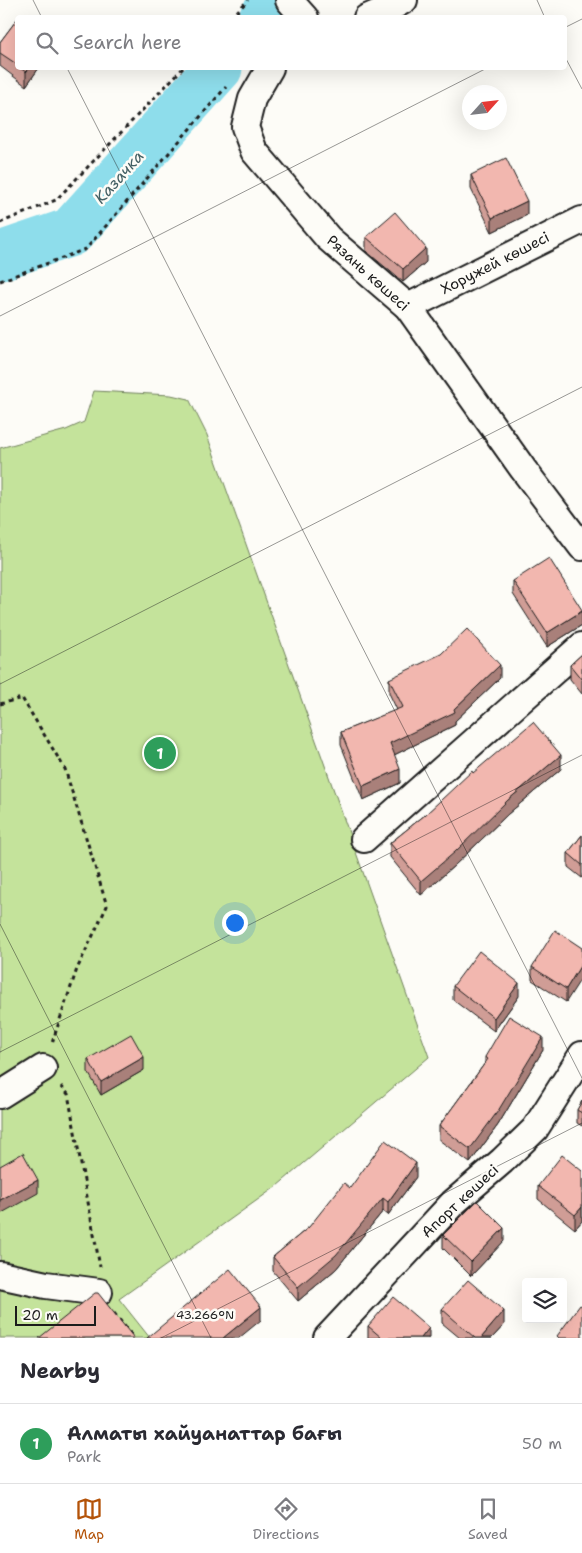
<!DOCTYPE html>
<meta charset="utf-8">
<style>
body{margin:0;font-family:"Shantell Sans",sans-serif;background:#f7f7f7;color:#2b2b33}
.controls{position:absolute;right:15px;bottom:15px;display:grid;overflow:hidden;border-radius:5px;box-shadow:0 5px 20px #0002}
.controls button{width:45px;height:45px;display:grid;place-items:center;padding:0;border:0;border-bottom:1px solid #e1e1e2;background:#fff;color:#2b2b33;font:25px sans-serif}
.compass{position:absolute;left:462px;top:85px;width:45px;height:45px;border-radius:50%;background:#fff;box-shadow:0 5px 20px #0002;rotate:63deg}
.scale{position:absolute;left:15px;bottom:12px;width:81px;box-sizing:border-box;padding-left:5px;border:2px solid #1c1c1c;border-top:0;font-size:14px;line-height:18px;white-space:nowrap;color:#1c1c1c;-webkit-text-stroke:4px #fdfcf7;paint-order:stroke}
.you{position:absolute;left:234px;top:922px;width:18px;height:18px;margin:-12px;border:4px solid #fff;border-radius:50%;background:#1a73e8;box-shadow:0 0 0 8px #1a73e833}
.badge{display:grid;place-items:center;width:32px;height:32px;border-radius:50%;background:#b45309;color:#fff;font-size:16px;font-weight:700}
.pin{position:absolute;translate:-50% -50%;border:2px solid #fff;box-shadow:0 1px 5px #0006}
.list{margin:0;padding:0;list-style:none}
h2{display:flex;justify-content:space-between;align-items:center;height:65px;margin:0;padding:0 20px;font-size:21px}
h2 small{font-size:16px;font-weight:400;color:#7c7c81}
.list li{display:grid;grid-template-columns:32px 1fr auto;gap:15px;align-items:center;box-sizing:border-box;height:80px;padding:0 20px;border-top:1px solid #e1e1e2}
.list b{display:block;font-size:19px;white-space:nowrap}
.list p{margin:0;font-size:16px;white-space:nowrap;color:#7c7c81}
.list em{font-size:16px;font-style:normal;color:#7c7c81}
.icon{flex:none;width:28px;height:28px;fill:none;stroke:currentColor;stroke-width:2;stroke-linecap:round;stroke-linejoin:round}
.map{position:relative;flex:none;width:582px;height:1338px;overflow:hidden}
.search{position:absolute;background:#fff;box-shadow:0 5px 20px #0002;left:15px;right:15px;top:15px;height:55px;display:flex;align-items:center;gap:12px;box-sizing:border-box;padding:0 18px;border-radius:5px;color:#7c7c81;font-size:19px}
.sheet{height:145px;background:#fff}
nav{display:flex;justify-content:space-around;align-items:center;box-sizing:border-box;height:70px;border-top:1px solid #e1e1e2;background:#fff;font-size:14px;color:#7c7c81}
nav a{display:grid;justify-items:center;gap:2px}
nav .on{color:#b45309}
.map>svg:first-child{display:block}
.green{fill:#c4e39b;stroke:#70805c}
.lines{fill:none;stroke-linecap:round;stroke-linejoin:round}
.river{stroke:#8eddeb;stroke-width:49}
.minor-casing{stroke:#1c1c1c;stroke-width:30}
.path{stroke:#1c1c1c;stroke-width:3;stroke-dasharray:4 4;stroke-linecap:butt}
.minor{stroke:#fdfcf7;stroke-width:26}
.wall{fill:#d09d96;stroke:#1c1c1c}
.shaded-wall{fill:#a9807a;stroke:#1c1c1c}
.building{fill:#f2b7af;stroke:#1c1c1c}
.ticks{fill:none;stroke:#1c1c1c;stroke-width:1;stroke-opacity:0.45}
.labels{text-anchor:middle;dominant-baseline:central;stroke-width:5;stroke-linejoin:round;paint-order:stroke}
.street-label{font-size:15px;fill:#1c1c1c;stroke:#fdfcf7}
.water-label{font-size:16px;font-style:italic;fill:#446064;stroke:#fdfcf7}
.ticks-label{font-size:12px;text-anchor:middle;fill:#1c1c1c;stroke:#fdfcf7;stroke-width:5;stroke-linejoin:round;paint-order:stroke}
</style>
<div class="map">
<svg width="582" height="1338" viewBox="0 0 582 1338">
<rect width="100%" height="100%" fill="#fdfcf7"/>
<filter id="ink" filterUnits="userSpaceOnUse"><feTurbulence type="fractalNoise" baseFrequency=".02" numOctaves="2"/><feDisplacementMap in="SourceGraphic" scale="10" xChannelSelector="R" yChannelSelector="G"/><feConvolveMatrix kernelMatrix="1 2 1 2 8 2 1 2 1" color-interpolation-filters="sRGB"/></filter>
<g filter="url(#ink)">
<!-- green -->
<polygon class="green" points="94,391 171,395 189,399 207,435 429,1057 277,1186 119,1299 150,1338 0,1338 0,448 66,430 84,422"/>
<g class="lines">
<!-- river -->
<g class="river">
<polyline points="263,18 278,0"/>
<polyline points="0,256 71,232 218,68"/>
</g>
<defs>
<g id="minor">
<polyline points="289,0 305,18"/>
<polyline points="367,18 390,8 404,0"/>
<polyline points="270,68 252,99 245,127 254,151 328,238 408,307 523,469 582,547"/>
<polyline points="408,307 582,220"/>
<polyline points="364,839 582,646"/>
<polyline points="0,1095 43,1068"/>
<polyline points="0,1275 46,1285 99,1292"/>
<polyline points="327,1338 453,1203 502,1161 535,1129 582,1055"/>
</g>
</defs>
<!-- minor casing -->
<use href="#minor" class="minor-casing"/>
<!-- path -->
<g class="path">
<polyline points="231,18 248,0"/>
<polyline points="0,223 56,200 183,68"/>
<polyline points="0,281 86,249 226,87"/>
<polyline points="0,704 22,698 65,769 107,906 77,969 52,1043"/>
<polyline points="61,1086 68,1094 100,1267"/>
<polyline points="114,1313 134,1338"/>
</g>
<!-- minor -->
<use href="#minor" class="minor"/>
</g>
<!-- wall -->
<g class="wall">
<polygon points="18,18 18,68 39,68 26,86 0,66 0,42"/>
<polygon points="471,175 527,215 492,232 471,189"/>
<polygon points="366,237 426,262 403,282 366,251"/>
<polygon points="513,581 582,610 582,625 547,647 513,594"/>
<polygon points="582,654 582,694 570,679 570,665"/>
<polygon points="500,678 455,721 455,725 394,755 400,783 363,800 341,745 341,732 397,710 389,693 389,679"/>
<polygon points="561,769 508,814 455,865 421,895 390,857 390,843 425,815 473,773"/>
<polygon points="582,835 582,878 568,867 568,853"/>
<polygon points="582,948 566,1002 532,980 532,967"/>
<polygon points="453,986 519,996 494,1031 453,1000"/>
<polygon points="543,1050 498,1125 470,1163 439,1140 439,1126 485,1063 485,1057"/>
<polygon points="88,1059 144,1070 101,1095 88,1072"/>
<polygon points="582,1101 582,1126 577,1123 577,1110"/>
<polygon points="582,1171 582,1221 575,1229 538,1199 538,1186"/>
<polygon points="416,1177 388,1215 383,1211 336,1269 298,1301 273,1271 273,1257 309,1227 350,1188"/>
<polygon points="443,1235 504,1241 471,1276 443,1248"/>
<polygon points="442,1309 504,1325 492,1338 460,1338 442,1323"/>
<polygon points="368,1326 429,1338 368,1338"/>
</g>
<!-- shaded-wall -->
<g class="shaded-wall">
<polygon points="30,68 39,68 26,86 26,72"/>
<polygon points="527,201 527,215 492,232 492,218"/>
<polygon points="426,248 426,262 403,282 403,269"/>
<polygon points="582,611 582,625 547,647 547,633"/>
<polygon points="500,665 500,678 455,721 455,725 390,757 390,743 454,709"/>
<polygon points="561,755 561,769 508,814 455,865 421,895 421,881 508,800"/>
<polygon points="400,769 400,783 363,800 363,786"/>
<polygon points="582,963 582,977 566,1002 566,989"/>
<polygon points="519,983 519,996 494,1031 494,1018"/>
<polygon points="543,1037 543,1050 498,1125 470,1163 470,1149"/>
<polygon points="144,1057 144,1070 101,1095 101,1082"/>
<polygon points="416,1163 416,1177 388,1215 388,1202"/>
<polygon points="38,1180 38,1193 0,1214 0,1200"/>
<polygon points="383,1198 383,1211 336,1269 298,1301 298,1287"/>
<polygon points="582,1207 582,1221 575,1229 575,1215"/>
<polygon points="504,1228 504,1241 471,1276 471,1262"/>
<polygon points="261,1307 261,1320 239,1338 223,1338"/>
<polygon points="504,1311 504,1325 492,1338 481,1338"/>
<polygon points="429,1328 429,1338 421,1338"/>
</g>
<!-- building -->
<g class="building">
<polygon points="20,14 26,18 18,18"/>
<polygon points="18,18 18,65 0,53 0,42"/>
<polygon points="20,68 30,68 26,72"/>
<polygon points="506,158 527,201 492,218 471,175"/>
<polygon points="395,212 426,248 403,269 366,237"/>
<polygon points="549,558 582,610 582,611 547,633 513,581"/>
<polygon points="467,629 500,665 454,709 455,712 390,743 400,769 363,786 341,732 403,707 389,679 441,654"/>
<polygon points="582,654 582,680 570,665"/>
<polygon points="533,722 561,755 508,800 455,852 421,881 390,843 425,815 472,771 473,773"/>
<polygon points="582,835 582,865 568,853"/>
<polygon points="555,930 582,948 582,963 566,989 532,967"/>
<polygon points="479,951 519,983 494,1018 453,986"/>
<polygon points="509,1016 543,1037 498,1111 470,1149 439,1126 488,1059 485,1057"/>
<polygon points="131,1034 144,1057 101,1082 88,1059"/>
<polygon points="582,1101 582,1113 577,1110"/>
<polygon points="385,1140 416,1163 388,1202 383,1198 336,1255 298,1287 273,1257 309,1227 344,1183 350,1188"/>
<polygon points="23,1153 38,1180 0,1200 0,1166"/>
<polygon points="562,1155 582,1171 582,1207 575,1215 538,1186"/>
<polygon points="477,1201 504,1228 471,1262 443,1235"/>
<polygon points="230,1269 261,1307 223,1338 147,1338"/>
<polygon points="468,1280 504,1311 481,1338 475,1338 442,1309"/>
<polygon points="95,1293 98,1293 134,1338 39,1338"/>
<polygon points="393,1297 429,1328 421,1338 382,1338 368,1326"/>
<polygon points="580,1305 582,1306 582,1338 559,1338 557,1336"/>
</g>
</g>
<!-- ticks -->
<path class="ticks" d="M 33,0 L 42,18M 537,0 L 545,18M 564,28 L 582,19M 564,55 L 582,89M 67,68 L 582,1078M 0,316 L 487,68M 0,684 L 582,387M 0,924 L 211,1338M 0,1052 L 582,755M 161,1338 L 582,1123"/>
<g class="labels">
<!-- street labels -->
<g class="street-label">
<text transform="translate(495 263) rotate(-27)">Хоружей көшесі</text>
<text transform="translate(368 273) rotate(42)">Рязань көшесі</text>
<text transform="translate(460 1201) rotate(-43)">Апорт көшесі</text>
</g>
<!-- water labels -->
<g class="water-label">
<text transform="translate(119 177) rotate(-48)">Казачка</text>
</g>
</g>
<g class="ticks-label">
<text x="205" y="1319">43.266°N</text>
</g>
</svg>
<div class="controls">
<button><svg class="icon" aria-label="layers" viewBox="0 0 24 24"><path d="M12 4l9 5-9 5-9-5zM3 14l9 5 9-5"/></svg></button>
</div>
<svg class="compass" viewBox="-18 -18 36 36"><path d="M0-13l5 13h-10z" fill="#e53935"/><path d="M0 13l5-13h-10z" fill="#7c7c81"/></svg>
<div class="scale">20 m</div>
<div class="you"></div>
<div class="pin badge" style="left:160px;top:753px;background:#2e9e5b">1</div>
<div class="search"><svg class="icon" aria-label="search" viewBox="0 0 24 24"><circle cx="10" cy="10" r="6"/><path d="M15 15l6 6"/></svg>Search here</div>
</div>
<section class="sheet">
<h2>Nearby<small></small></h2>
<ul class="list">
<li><span class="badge" style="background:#2e9e5b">1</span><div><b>Алматы хайуанаттар бағы</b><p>Park</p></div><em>50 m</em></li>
</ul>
</section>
<nav>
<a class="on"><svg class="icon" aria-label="map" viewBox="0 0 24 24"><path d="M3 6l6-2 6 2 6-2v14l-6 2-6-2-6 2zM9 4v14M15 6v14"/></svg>Map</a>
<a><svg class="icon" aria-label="directions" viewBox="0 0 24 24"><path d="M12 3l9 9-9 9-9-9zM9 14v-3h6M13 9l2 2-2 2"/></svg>Directions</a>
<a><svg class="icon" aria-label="saved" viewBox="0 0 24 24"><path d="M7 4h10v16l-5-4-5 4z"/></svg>Saved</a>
</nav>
